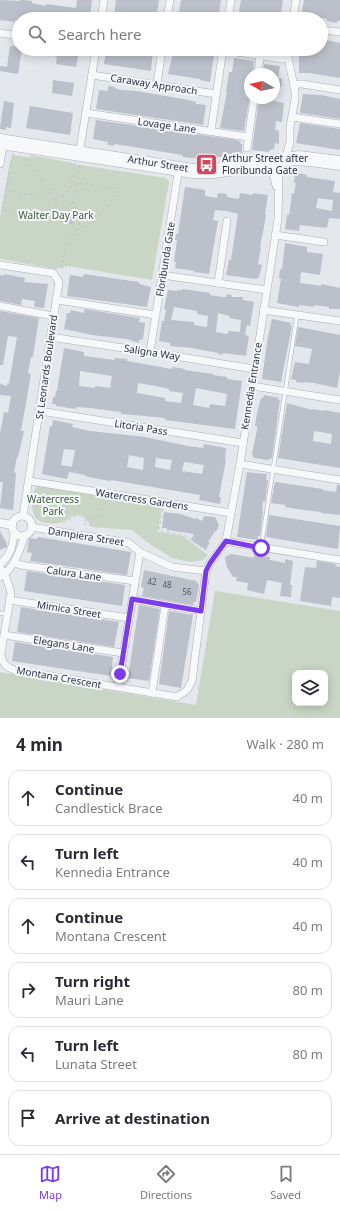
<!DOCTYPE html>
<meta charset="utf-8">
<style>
body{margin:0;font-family:"Noto Sans",sans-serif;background:#f2f2f3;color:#2b2b33}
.controls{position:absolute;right:12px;bottom:12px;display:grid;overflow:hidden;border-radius:8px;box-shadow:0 2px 10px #0003}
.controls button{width:36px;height:36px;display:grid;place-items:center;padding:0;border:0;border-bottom:1px solid #e1e1e2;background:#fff;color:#2b2b33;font:20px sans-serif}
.compass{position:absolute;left:244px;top:68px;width:36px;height:36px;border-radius:50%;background:#fff;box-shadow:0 2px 10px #0003;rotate:279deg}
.stop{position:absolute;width:12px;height:12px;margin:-9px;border:3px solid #7c3aed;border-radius:50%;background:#fff}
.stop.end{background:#7c3aed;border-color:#fff;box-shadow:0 1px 4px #0008}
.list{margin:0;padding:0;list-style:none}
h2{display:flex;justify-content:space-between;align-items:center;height:52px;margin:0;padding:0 16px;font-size:17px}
h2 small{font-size:13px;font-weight:400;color:#7c7c81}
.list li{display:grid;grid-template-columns:26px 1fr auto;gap:12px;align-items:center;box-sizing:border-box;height:56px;margin:0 8px 8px;padding:0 8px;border:1px solid #e1e1e2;border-radius:12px}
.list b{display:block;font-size:15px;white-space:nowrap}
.list p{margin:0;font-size:13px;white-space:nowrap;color:#7c7c81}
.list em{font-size:13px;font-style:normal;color:#7c7c81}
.icon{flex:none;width:22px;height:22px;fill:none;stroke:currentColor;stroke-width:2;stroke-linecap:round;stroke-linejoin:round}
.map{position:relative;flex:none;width:340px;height:718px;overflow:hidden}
.search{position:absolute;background:#fff;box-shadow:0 2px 10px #0003;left:12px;right:12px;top:12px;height:44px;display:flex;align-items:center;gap:10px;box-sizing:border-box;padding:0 14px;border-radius:22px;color:#7c7c81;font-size:15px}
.sheet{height:436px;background:#fff}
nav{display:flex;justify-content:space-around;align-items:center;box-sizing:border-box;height:56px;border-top:1px solid #e1e1e2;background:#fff;font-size:11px;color:#7c7c81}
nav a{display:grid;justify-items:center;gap:2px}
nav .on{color:#7c3aed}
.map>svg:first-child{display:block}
.green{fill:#c9d6c5;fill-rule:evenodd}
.building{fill:#bbc0ca;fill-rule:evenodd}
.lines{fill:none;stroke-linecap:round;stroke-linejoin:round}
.service-casing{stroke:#a9aeb7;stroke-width:4.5}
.minor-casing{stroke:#a9aeb7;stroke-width:8}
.tertiary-casing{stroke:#a9aeb7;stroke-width:9}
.path{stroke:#c2c5cb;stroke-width:1;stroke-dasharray:3 3;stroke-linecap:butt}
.service{stroke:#f7f8fa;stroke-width:3.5}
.minor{stroke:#f7f8fa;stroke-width:7}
.tertiary{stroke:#f7f8fa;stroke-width:8}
.route{stroke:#7c3aed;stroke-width:5}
.labels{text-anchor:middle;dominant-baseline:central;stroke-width:4;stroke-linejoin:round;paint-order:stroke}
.number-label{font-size:8px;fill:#4f5766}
.street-label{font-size:10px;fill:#2b3445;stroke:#f4f6f9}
.poi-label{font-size:10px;fill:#2b3445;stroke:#f4f6f9;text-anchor:start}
.park-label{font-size:10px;fill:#3f6138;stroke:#f4f6f9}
</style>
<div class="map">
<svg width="340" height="718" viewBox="0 0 340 718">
<rect width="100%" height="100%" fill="#e4e7ec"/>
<!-- green -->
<g class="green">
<polygon points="13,155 34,158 30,157 30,155 73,163 73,164 166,178 169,182 152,280 67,266 65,268 65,266 56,269 0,259 0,217 10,162"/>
<path d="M 39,484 L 162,506 L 158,532 L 183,536 L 208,555 L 203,560 L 190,562 L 172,558 L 147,542 L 132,530 L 92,527 L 82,515 C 72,514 70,519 62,522 C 54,525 40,524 35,517 C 32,512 32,506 32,501 C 32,493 34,490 39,484 Z"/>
<path d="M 215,591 L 340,611 L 340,718 L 0,718 L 0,672 L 196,705 ZM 295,673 L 325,673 L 325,703 L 295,703 Z"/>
</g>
<!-- building -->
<g class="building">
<polygon points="0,0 19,1 19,0 23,0 32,1 32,3 46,6 46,4 76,8 77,0 92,0 90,19 19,19 19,21 15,20 15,22 0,20"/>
<polygon points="116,0 159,0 156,19 114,19"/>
<polygon points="181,0 221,0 218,19 178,19"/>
<polygon points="241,0 283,0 280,19 238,19"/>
<polygon points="304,0 340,0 340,21 337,21 337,23 327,21 327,19 315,17 314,19 301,18"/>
<polygon points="321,39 340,43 340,78 309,73 299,73 299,56 296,55 297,49 321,49"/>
<polygon points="10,46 19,47 19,49 22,49 18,74 0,71 0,66 7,67"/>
<polygon points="55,49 79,53 76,67 56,64 57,57 54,56"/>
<polygon points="108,49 153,49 151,71 104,64 106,52 108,52"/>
<polygon points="174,49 215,49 210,82 200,80 200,79 168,74"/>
<polygon points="234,58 254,61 253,74 250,73 250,95 244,131 220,128 227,92 226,92 229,72 232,72"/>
<polygon points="264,64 280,66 278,78 282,79 281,87 274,86 274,74 263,74"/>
<polygon points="53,80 74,83 72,96 52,93"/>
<polygon points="108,86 115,87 114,88 121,90 136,91 183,99 196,102 196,104 206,105 203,125 96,109 99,90 108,91"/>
<polygon points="303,94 321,95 340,99 340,119 301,113 300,112"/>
<polygon points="259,98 284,103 282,122 276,121 275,130 279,131 279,144 275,143 274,149 269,150 269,152 252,150"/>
<polygon points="4,101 14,103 11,128 6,127 6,130 0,129 0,127"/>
<polygon points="30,106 73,113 70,135 26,128"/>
<polygon points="96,120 237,140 241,142 240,144 242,144 242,153 239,152 238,157 227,155 227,157 216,157 209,160 183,157 182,155 134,147 114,144 114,146 108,145 108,142 93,139"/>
<polygon points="300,123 340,129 340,150 296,143"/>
<path d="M 298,173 L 307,175 L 307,177 L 335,181 L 333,192 L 340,193 L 340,219 L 329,218 L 327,228 L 300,225 L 299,231 L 285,229 L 287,215 L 289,215 L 292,193 L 294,194 L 296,183 L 294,183 L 295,175 ZM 318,198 L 333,200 L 332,211 L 316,208 Z"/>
<polygon points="185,187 205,190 205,196 217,198 218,193 227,194 227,197 239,199 240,193 252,195 253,193 268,195 265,214 266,215 264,227 260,247 261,247 258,264 262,265 259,277 256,279 226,275 229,260 231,260 238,214 226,211 215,210 213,220 218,221 209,274 194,272 195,271 175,268 176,262 174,262 177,240 175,240 176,234 178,234"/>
<polygon points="61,212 75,214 73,224 60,222"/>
<polygon points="285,243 307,247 307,252 323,254 320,275 301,272 300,283 321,286 321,284 340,288 340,309 329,309 329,307 314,305 314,307 299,305 299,307 277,303 281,279 279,278 280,269 282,269"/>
<polygon points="4,274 25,278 24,282 48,284 44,308 34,307 35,301 22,299 21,305 0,301 0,275 4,276"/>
<polygon points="84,274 139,282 139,284 151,287 147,307 67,296 70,275 83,277"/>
<path d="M 183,289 L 210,293 L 210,295 L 222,297 L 226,297 L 227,294 L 232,295 L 232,297 L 243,297 L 243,300 L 254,302 L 250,326 L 247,325 L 245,335 L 249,336 L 246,356 L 223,353 L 223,355 L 218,354 L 218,353 L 192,348 L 170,346 L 170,343 L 159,341 L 162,321 L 164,321 L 166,310 L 164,309 L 168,290 L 177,291 L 177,290 L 182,290 ZM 174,307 L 197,311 L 197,314 L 208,316 L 207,327 L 194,325 L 194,322 L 171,320 ZM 218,313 L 230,316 L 229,318 L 241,320 L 240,332 L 228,331 L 228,334 L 216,332 Z"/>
<polygon points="84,309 140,318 139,322 145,323 143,339 139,340 139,343 127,339 92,335 64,329 67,313 70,313 71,310 84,313"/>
<polygon points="0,311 39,318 33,357 31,357 28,373 31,374 21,431 24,431 18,457 17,457 14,472 16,473 13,510 0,508 3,482 0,482 0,434 4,412 8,413 11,396 0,395 0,384 7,386 7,383 9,384 17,337 8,336 3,365 0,365"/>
<polygon points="272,319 291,323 290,326 292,326 281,382 262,379 268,336"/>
<polygon points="298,327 340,335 340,371 337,388 314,383 304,382 304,383 296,382 296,380 291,379 295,362 309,364 312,349 295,346"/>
<path d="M 64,348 L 84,352 L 84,356 L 114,360 L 115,358 L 127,359 L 127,361 L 172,369 L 173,367 L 185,369 L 184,370 L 213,374 L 213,375 L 227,377 L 227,379 L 242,381 L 235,429 L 165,420 L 165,418 L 133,415 L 121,414 L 121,412 L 90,408 L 76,407 L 76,409 L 56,406 L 56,404 L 52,404 L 53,397 L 55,397 L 56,391 L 57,391 ZM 80,371 L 112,376 L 110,388 L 95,386 L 95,388 L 79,386 ZM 138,383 L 155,386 L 169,389 L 169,391 L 183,393 L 181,403 L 165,401 L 165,398 L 137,393 ZM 196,388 L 227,394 L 225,406 L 210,404 L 209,408 L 193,405 Z"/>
<polygon points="264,395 279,398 278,400 280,400 272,458 268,460 254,458 252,454 257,430 257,426 255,426 257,413 261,398 263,398"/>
<path d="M 287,403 L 312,410 L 312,409 L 324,411 L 324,410 L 340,413 L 340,468 L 278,458 ZM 314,431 L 332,434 L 331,444 L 313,441 Z"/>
<path d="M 53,420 L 73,424 L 72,427 L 90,431 L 145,437 L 188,446 L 203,448 L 204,444 L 226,448 L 225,460 L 226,460 L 219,497 L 221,497 L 220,504 L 199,500 L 200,495 L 111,480 L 111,481 L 98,479 L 85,476 L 85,475 L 69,472 L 67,479 L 42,474 L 50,426 L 52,426 ZM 64,449 L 75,450 L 72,467 L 61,465 ZM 129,455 L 144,458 L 143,470 L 127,467 ZM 156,458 L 172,460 L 170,470 L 155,467 ZM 184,462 L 204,465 L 202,474 L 182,471 Z"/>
<polygon points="247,472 267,474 266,480 268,480 265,502 263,501 262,511 263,511 260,536 258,536 258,540 237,537"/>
<polygon points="275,482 323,489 322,490 336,492 337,485 340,485 340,515 321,513 321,512 297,509 285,507 286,505 271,503"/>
<polygon points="164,512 180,514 195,519 196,518 202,521 204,516 215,517 219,525 216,532 215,531 208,542 210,542 206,550 191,540 194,534 167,530 167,528 162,528"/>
<polygon points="269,515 340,526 338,549 266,537"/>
<polygon points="0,531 7,544 7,547 0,550"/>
<polygon points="38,537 131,552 127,575 30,561 32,553 27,552 29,538 37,539"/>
<polygon points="231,554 254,558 254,555 270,557 270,560 285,563 285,559 293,561 290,585 292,585 291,597 280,596 282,583 267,580 264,594 247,590 248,583 236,581 237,577 233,577 227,567 225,557"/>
<polygon points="317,561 336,564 335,566 340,567 340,598 332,597 331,606 300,601 305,567 316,568"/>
<polygon points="144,570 196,581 199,585 196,602 194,602 193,605 142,596 144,588 141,587"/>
<polygon points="27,571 125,585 122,606 24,591"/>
<polygon points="139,605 160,609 149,681 128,678"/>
<polygon points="21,607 119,622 114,647 17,632"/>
<polygon points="169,611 193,615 181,688 159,684"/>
<polygon points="15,642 113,657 111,676 12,661"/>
</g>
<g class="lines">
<defs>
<g id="service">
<polyline points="261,548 297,315"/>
<polyline points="0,613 7,614"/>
</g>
<g id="minor">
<polyline points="101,19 104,0"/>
<polyline points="167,19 170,0"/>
<polyline points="228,19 231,0"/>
<polyline points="293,19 296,0"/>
<polyline points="321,30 340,32"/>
<polyline points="0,33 19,36"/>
<polyline points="223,50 282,59 288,58"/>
<polyline points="258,74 260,56"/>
<polyline points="92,75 216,94"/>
<polyline points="157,84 162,49"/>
<polyline points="294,87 298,84 302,84 340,90"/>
<polyline points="86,113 248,137"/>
<polyline points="292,117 340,124"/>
<polyline points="211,131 223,49"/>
<polyline points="247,148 254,98"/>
<polyline points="79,155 96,49"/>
<polyline points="286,156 290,142 290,127 295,99 295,91 288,58 288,49"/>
<polyline points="270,161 276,186"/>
<polyline points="0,164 3,146"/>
<polyline points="275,235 324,242"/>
<polyline points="0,265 53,273 59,282 23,516"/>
<polyline points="162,275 267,290"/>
<polyline points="218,283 227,221"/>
<polyline points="57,300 156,315"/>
<polyline points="0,306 53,316"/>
<polyline points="263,310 340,321"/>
<polyline points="50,337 150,352 254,369"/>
<polyline points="150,352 179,167"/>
<polyline points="252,386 340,400"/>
<polyline points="40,411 243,443"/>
<polyline points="240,464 340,480"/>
<polyline points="29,481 231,513"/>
<circle cx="22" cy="526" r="10"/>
<polyline points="31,527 129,543 140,552 172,567 206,571"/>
<polyline points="226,541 235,543 340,560"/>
<polyline points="14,562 20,565 135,581"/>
<path d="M 0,564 C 11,555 13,546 14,532"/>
<path d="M 0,568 L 5,574 L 11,593 L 1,653 C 2,663 5,666 14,670 L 177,697 L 187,690 L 192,681 L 206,571 L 210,563 L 226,541 L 240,464 L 278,219 L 279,174 L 277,160"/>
<path d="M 0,577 C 14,569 20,550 25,535"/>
<polyline points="132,599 201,611"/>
<polyline points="9,600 129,618"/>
<polyline points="4,635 123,653"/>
<polyline points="118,687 140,552"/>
<polyline points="152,693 165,606"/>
</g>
<g id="tertiary">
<polyline points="0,138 193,168 220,167 299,155 340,160"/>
<polyline points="0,145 193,174 213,174 258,168 290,161 310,162 340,166"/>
<polyline points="0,523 12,525"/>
</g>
</defs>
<!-- service casing -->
<use href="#service" class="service-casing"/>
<!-- minor casing -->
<use href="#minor" class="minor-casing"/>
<!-- tertiary casing -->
<use href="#tertiary" class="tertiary-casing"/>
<!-- path -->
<g class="path">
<path d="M 13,154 L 6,189 C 24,194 34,196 52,192"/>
<polyline points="73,182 119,189 120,192 86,228 82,225 80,224"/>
<path d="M 6,189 L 2,211 L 21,211 L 28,213 L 48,211 L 56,207 C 57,194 49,190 42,181 C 36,173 31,165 25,157"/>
<polyline points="62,195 64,200 73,204"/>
<polyline points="56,199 71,189 75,163"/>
<polyline points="62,269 66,243 77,230 80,221 79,214 73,204 80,164"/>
<polyline points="163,509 159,531 184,535 209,552"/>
<polyline points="63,523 76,516 81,516 85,521"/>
<polyline points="85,525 85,521 92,515 94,516"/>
<polyline points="90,526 95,516 99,516 104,513 102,507 108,500"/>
</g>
<!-- service -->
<use href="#service" class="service"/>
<!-- minor -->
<use href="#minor" class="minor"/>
<!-- tertiary -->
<use href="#tertiary" class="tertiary"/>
</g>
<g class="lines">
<!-- route -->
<polyline class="route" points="120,674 132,599 201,611 206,571 210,563 226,541 261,548"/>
</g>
<!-- icons -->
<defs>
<symbol id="bus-square" viewBox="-11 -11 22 22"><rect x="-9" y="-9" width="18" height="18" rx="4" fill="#d1495b" stroke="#f4f6f9"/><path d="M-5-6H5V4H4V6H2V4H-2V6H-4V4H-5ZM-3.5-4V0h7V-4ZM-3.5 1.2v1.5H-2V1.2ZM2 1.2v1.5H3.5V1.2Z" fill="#fff"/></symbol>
</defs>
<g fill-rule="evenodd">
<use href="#bus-square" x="194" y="152" width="25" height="25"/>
</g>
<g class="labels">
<!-- number labels -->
<g class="number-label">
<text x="152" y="581">42</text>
<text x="167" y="584">48</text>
<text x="187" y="591">56</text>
</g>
<!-- street labels -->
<g class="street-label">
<text transform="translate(154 84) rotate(9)">Caraway Approach</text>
<text transform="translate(167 125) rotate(8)">Lovage Lane</text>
<text transform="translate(158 163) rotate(9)">Arthur Street</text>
<text transform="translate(165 259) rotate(-81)">Floribunda Gate</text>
<text transform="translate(152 352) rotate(9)">Saligna Way</text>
<text transform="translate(46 367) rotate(-82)">St Leonards Boulevard</text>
<text transform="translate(251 386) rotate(-81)">Kennedia Entrance</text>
<text transform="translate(141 427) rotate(9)">Litoria Pass</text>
<text transform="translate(142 499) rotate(9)">Watercress Gardens</text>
<text transform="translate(86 536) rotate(9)">Dampiera Street</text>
<text transform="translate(74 573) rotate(8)">Calura Lane</text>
<text transform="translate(69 609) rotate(9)">Mimica Street</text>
<text transform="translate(64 644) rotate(9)">Elegans Lane</text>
<text transform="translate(59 677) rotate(10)">Montana Crescent</text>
</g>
<!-- poi labels -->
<g class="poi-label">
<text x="222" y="158">Arthur Street after<tspan x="222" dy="12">Floribunda Gate</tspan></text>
</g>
<!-- park labels -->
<g class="park-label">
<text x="56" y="215">Walter Day Park</text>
<text x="53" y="499">Watercress<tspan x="53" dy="12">Park</tspan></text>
</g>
</g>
</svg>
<div class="controls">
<button><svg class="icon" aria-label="layers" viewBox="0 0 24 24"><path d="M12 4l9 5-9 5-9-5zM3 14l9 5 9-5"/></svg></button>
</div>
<svg class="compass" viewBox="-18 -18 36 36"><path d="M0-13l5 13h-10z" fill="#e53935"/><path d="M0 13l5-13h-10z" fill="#7c7c81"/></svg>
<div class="stop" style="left:261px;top:548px"></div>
<div class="stop end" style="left:120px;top:674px"></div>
<div class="search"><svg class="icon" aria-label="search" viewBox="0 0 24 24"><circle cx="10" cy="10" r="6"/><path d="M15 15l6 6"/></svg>Search here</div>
</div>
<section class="sheet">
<h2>4 min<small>Walk · 280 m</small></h2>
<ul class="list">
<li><svg class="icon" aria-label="ahead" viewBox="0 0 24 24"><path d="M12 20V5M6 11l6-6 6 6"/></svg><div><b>Continue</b><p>Candlestick Brace</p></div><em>40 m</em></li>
<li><svg class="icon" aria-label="left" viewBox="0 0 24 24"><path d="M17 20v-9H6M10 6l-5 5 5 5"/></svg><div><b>Turn left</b><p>Kennedia Entrance</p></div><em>40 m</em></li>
<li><svg class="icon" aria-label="ahead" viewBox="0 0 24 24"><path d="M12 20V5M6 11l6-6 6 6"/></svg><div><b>Continue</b><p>Montana Crescent</p></div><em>40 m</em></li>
<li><svg class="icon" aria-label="right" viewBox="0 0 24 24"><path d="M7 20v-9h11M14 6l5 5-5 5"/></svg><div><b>Turn right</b><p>Mauri Lane</p></div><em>80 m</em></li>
<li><svg class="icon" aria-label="left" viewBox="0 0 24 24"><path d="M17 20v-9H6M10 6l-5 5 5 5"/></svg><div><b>Turn left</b><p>Lunata Street</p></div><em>80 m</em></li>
<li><svg class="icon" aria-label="arrive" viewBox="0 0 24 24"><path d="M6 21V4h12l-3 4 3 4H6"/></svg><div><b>Arrive at destination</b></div></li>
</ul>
</section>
<nav>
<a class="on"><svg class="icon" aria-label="map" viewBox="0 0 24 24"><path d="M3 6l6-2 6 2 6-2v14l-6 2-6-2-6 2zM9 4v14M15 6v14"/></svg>Map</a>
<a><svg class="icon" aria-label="directions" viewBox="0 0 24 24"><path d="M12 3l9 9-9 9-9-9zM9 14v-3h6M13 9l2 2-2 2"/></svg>Directions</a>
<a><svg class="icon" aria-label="saved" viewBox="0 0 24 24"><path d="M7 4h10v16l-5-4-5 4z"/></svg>Saved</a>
</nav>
